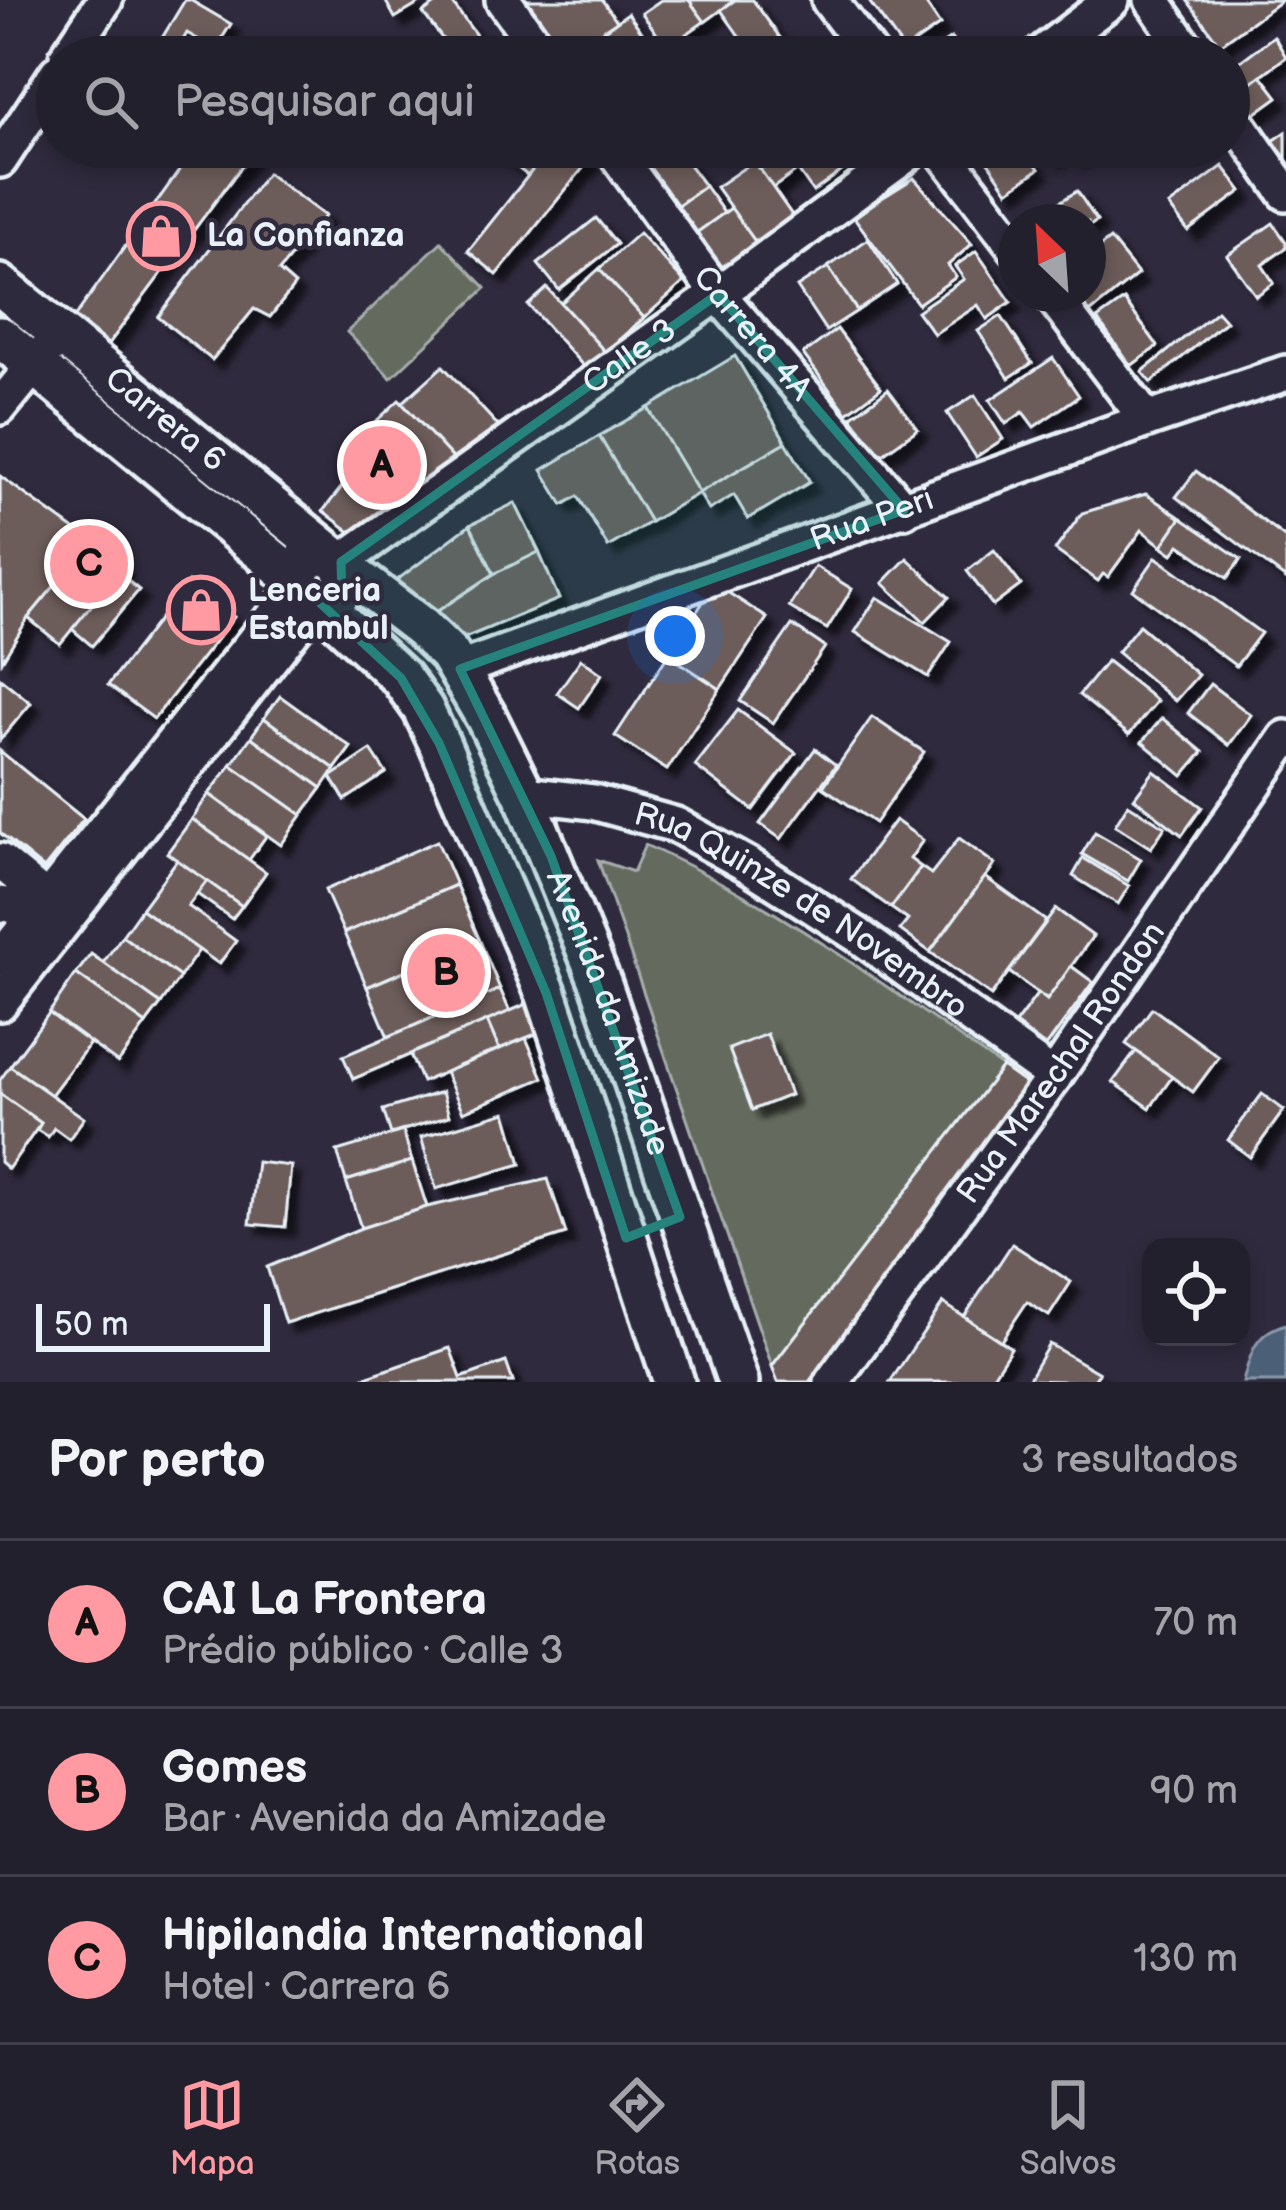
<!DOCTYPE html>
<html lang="pt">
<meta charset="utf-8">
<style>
body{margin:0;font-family:"Balsamiq Sans",sans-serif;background:#2b2836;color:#f1f3f6}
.controls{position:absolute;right:36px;bottom:36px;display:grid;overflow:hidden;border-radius:24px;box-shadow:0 6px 18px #0003}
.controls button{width:108px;height:108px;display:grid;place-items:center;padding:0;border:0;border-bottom:3px solid #403e4a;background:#23202e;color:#f1f3f6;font:60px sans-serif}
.compass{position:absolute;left:998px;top:204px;width:108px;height:108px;border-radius:50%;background:#23202e;box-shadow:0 6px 18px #0003;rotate:335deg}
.scale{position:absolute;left:36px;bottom:30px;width:234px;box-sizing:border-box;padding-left:12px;border:6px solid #e8f1f8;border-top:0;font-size:33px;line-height:42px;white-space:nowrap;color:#e8f1f8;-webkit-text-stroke:9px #2f2a3d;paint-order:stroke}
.you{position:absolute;left:675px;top:636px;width:42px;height:42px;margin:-30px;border:9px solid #fff;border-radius:50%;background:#1a73e8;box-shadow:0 0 0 18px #1a73e833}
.badge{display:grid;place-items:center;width:78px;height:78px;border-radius:50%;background:#ff9aa2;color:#111;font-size:39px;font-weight:700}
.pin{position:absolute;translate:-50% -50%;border:6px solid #fff;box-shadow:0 3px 12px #0006}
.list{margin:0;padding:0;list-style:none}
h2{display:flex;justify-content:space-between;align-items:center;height:156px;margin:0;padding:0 48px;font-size:51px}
h2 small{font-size:39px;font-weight:400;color:#a3a3aa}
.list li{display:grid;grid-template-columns:78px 1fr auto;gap:36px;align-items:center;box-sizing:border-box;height:168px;padding:0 48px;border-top:3px solid #403e4a}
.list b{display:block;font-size:45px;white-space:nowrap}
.list p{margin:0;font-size:39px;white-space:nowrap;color:#a3a3aa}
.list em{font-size:39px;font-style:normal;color:#a3a3aa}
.icon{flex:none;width:66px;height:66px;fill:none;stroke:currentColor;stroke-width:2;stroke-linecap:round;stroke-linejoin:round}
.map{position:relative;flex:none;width:1286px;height:1382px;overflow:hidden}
.search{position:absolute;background:#23202e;box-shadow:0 6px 18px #0003;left:36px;right:36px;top:36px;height:132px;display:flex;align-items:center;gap:30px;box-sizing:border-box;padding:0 42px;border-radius:66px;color:#a3a3aa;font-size:45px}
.sheet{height:660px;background:#23202e}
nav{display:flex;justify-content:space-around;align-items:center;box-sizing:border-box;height:168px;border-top:3px solid #403e4a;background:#23202e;font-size:33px;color:#a3a3aa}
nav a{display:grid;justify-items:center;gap:6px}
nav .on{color:#ff9aa2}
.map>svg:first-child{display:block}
.green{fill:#656b5e;stroke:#a6aeab;stroke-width:3}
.water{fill:#4c6077;stroke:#8a9aab;stroke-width:3}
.building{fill:#6d5d5a;stroke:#e8f1f8;stroke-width:3;filter:url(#shadow)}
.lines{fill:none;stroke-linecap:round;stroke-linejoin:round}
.minor-casing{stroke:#e8f1f8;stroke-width:42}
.major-casing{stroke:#e8f1f8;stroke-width:48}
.minor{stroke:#2f2a3d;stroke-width:33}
.major{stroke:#2f2a3d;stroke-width:39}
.marked{fill:#25827c;fill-opacity:0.2;stroke:#25827c;stroke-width:9;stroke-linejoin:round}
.labels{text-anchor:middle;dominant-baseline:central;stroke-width:9;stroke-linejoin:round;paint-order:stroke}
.poi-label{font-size:33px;font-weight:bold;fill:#e8f1f8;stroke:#2f2a3d;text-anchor:start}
.street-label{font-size:33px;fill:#e8f1f8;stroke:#2f2a3d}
</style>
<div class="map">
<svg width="1286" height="1382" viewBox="0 0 1286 1382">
<defs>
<filter id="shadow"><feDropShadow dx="9" dy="9" stdDeviation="3" flood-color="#0009"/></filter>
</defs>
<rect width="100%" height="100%" fill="#2f2a3d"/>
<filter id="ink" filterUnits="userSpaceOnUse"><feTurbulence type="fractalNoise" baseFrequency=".00833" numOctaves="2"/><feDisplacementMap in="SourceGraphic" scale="24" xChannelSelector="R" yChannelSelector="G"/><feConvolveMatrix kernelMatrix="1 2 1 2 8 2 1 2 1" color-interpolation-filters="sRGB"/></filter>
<g filter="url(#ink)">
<!-- green -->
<g class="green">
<polygon points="441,242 486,288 391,378 347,332"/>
<path d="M 645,845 C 774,902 887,987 1002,1067 L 772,1366 L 598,860 L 633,872 Z"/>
</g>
<!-- water -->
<path class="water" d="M 1286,1324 L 1286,1382 L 1243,1382 C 1250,1354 1255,1332 1286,1324 Z"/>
<!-- building -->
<g class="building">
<polygon points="185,0 190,0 231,24 215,49 187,33 176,52 159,43"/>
<polygon points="385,0 425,0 395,18"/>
<polygon points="441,0 450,0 484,46 469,57 456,57 423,13"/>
<polygon points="522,0 602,0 617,21 563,57"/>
<polygon points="661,0 689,0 705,21 667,48 642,13"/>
<polygon points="689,0 735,0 705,22"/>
<polygon points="735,0 753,0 789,50 779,57 754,57 721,10"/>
<polygon points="868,0 923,0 940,25 904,50"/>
<polygon points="1187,0 1282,0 1220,45"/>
<polygon points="628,13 660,57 566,57 617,21"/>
<polygon points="1274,36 1286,57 1244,88 1231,68"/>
<polygon points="951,38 965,57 923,57"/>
<polygon points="1261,75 1278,97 1249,118 1233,96"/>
<polygon points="1286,132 1286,166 1270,143"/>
<polygon points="196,147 256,147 105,349 69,325"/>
<polygon points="491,147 551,147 528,176"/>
<polygon points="551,147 580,147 592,157 497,275 468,251"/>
<polygon points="671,147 676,147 705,186 672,209 643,167"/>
<polygon points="782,147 858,147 864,155 813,192"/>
<polygon points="988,147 1024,147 1039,169 1008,191 981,152"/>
<polygon points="1045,147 1093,147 1076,159 1067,148 1053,158"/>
<polygon points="785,151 798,170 773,188 760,169"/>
<polygon points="754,161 796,221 759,247 716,187"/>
<polygon points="1223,166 1242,191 1188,231 1169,206"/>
<polygon points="267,173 325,216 279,271 295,285 270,317 254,309 212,360 158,317"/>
<polygon points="914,178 972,244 948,265 956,277 918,304 853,216"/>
<polygon points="705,186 724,213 692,236 673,209"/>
<polygon points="1077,191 1097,221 1088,227 1088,222 1032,222 1031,220"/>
<polygon points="731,208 759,247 720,275 692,236"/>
<polygon points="596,218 617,244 559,290 538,264"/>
<polygon points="1273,223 1286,242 1286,248 1262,265 1274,283 1256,296 1227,255"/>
<polygon points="639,233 684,282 644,318 599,269"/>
<polygon points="868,239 897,284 857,311 828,267"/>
<polygon points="1110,239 1138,274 1090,313 1075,294 1088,294 1088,256"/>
<polygon points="976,251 1011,302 987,319 978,305 934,334 917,311 964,279 955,266"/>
<polygon points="828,267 857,311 826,331 797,287"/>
<polygon points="599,269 644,318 605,352 561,303"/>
<polygon points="547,288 605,352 587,370 528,305"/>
<polygon points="1124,300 1158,346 1131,366 1097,319"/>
<polygon points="1217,311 1226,321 1151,383 1142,372"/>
<polygon points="1001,316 1032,363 1009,378 978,331"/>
<polygon points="837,329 881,388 847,413 803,354"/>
<polygon points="735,356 786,442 699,493 648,408"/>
<polygon points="1053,358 1079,396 1034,427 1023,412 1006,424 990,400"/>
<polygon points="443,366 501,429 460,466 402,403"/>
<polygon points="888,389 918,429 880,456 851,417"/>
<polygon points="975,395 1003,439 976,457 947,413"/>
<polygon points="399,400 460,466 430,493 370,427"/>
<polygon points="648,408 699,493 650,522 599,436"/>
<polygon points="599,436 650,522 608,547 578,496 563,505 542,470"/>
<polygon points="380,438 430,493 357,537 323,511"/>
<polygon points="786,442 810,482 748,519 734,495 709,510 699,493"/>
<polygon points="1196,471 1286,538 1286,579 1176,497"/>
<polygon points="0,476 91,542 28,618 2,661"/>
<polygon points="1146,494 1181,518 1162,546 1142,530 1108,577 1103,574 1098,581 1055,550 1082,513"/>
<polygon points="515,503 539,552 494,574 470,525"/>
<polygon points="1181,518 1241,559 1227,578 1180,545 1173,554 1162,546"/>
<polygon points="470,525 494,574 427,618 389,586"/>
<polygon points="91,542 123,567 60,644 28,618"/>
<polygon points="994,550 1021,585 993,606 967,571"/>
<polygon points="539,552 559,599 455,642 427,618 494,574"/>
<polygon points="1156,557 1261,633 1236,666 1133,590"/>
<polygon points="907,558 949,597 925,622 883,583"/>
<polygon points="815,566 852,589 827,629 789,607"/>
<polygon points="118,573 139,590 92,646 72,629"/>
<polygon points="188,582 234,617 154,719 108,685"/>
<polygon points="715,584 767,618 720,689 668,655"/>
<polygon points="877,597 951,642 928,677 855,632"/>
<polygon points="792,625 825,647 773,723 740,701"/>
<polygon points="1139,625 1198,675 1175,701 1117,652"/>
<polygon points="668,655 720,689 667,770 615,736"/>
<polygon points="581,659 602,674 579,708 557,693"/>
<polygon points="1107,661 1157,701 1129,735 1079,695"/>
<polygon points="0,678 31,703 0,740"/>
<polygon points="1210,684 1251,715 1229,745 1188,713"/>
<polygon points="280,696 351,747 335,769 264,718"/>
<polygon points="738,710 796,753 753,810 695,766"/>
<polygon points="872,717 924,752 875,823 823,787"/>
<polygon points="264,718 335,769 322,788 251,737"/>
<polygon points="1162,718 1203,752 1183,776 1142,742"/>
<polygon points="251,737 322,788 302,815 231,765"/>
<polygon points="815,749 836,765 781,839 760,824"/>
<polygon points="371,750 386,773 345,800 331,777"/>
<polygon points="0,751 84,819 44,869 0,833"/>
<polygon points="231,765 302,815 281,845 209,794"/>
<polygon points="1154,771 1202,807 1182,835 1134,798"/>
<polygon points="209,794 266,836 249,860 192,819"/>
<polygon points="1128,804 1165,827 1151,848 1115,825"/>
<polygon points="192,819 266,872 242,906 167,853"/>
<polygon points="895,820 923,840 910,859 921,867 891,908 851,879"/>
<polygon points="1095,832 1141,859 1128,881 1082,854"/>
<polygon points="959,838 995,864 930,952 900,930 908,920 891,908 921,867 931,874"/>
<polygon points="437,841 456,885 344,933 325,890"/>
<polygon points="1083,858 1129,886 1118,904 1073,876"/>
<polygon points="177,860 207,881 188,906 236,941 219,964 141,909"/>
<polygon points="985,877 1046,921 991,996 930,952"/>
<polygon points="207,881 242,906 232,919 197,894"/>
<polygon points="456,885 479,939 367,987 344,933"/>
<polygon points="141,909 199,950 180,977 122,936"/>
<polygon points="1056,909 1093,936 1047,1000 1009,972"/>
<polygon points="122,936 180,977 161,1004 103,963"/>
<polygon points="479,939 500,989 388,1037 367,987"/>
<polygon points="91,954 161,1004 146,1024 76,974"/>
<polygon points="1071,966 1093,982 1046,1047 1015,1024 1038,993 1047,1000"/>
<polygon points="76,974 146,1024 118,1063 49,1013"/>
<polygon points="500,989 510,1012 353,1079 343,1056"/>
<polygon points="531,1002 543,1031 499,1049 487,1021"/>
<polygon points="1152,1008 1219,1057 1193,1092 1126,1044"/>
<polygon points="49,1013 90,1043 51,1095 10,1066"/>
<polygon points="487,1021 499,1049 422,1082 410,1054"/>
<polygon points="767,1034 790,1095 752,1110 729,1049"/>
<polygon points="526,1038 543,1078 463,1112 445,1072"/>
<polygon points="1136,1051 1172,1077 1150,1108 1113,1082"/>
<polygon points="10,1066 84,1118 69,1139 54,1128 48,1137 37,1130 41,1123 0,1094 0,1080"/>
<polygon points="1002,1067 1033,1089 809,1382 778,1382 772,1366"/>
<polygon points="442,1092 449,1116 391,1134 383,1110"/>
<polygon points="0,1094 41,1123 8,1169 0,1162"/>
<polygon points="1262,1094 1284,1110 1250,1157 1228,1140"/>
<polygon points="506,1112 521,1164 436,1189 421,1137"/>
<polygon points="403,1131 412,1161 346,1181 337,1151"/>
<polygon points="412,1161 427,1207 361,1228 346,1181"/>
<polygon points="257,1162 291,1166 285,1227 250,1224"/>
<polygon points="548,1179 566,1234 285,1323 267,1267 361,1228 427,1207"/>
<polygon points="1012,1244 1071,1282 1049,1316 1027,1302 1001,1341 964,1317"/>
<polygon points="943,1303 1011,1348 989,1382 890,1382"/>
<polygon points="1049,1344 1099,1373 1093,1382 1028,1380"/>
<polygon points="450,1348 461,1378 506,1362 513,1382 351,1382"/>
</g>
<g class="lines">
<defs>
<g id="minor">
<polyline points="503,0 544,57"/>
<polyline points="829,0 872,57"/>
<polyline points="1152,0 1192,57"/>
<polyline points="67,57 105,0"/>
<polyline points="1037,57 1112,0"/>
<polyline points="1229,111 1286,193"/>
<path id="s1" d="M 611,147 L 718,294 L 904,510"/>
<polyline points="939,147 1016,248"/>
<polyline points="0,160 57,73"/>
<polyline points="1051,294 1147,420"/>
<polyline points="0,407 48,348"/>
<path id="s2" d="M 341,562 L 718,294 L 917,147"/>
<path id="s3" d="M 460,669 L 1147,420 L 1286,373"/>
<path id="s4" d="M 524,794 L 593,802 L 676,825 L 750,866 L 858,935 L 1054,1077"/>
<polyline points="0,861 47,900"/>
<polyline points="0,904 40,909"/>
<polyline points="0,959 298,586"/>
<polyline points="0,1003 316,601"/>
<path id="s5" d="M 832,1382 L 1054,1077 L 1286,738"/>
</g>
<g id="major">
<path id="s6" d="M 0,285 L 330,554"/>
<path d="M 0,337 L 297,580 C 311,619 357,600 341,562 L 323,552 L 304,560 L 297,580"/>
<path id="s7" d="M 345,569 L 421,627 L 449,654 L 486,717 L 524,794 L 601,984 L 738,1382"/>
<polyline points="319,602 401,678 423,709 439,743 546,993 674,1382"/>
</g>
</defs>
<!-- minor casing -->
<use href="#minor" class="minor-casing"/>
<!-- major casing -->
<use href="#major" class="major-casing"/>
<!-- minor -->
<use href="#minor" class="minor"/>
<!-- major -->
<use href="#major" class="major"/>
</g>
</g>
<!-- marked area -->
<path class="marked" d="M 718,294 L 904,510 L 460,669 L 551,856 L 680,1217 L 626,1238 L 546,993 L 439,743 L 401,678 L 319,602 L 342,599 L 341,562 Z"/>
<!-- icons -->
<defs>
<symbol id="shop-ring" viewBox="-11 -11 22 22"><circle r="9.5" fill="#2f2a3d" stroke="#ff9aa2" stroke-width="1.5"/><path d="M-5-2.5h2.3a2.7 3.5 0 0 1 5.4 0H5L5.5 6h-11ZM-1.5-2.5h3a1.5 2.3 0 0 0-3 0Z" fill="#ff9aa2"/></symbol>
</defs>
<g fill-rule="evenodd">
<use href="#shop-ring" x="123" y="198" width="76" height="76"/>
<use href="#shop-ring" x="163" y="572" width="76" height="76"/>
</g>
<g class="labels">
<!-- poi labels -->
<g class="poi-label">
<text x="207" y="236">La Confianza</text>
<text x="248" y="591">Lenceria<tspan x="248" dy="38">Estambul</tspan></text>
</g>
<!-- street labels -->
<g class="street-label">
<text stroke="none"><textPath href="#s1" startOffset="234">Carrera 4A</textPath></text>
<text stroke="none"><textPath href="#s2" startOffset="354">Calle 3</textPath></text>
<text stroke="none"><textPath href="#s6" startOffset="213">Carrera 6</textPath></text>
<text stroke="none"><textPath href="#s3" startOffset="438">Rua Peri</textPath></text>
<text stroke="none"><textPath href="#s4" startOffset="306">Rua Quinze de Novembro</textPath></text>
<text stroke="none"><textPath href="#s7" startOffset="528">Avenida da Amizade</textPath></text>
<text stroke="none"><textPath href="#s5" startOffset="393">Rua Marechal Rondon</textPath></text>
</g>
</g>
</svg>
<div class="controls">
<button><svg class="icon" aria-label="locate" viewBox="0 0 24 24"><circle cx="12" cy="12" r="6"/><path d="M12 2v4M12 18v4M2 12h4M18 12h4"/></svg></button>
</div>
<svg class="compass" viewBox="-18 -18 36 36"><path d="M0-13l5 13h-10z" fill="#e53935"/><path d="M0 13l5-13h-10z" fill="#a3a3aa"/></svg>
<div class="scale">50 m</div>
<div class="you"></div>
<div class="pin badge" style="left:382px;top:465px">A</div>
<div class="pin badge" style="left:446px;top:973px">B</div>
<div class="pin badge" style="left:89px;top:564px">C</div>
<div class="search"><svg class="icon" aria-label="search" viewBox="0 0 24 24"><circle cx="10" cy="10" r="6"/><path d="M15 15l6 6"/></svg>Pesquisar aqui</div>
</div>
<section class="sheet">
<h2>Por perto<small>3 resultados</small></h2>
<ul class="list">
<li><span class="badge">A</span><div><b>CAI La Frontera</b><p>Prédio público · Calle 3</p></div><em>70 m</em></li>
<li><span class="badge">B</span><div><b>Gomes</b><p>Bar · Avenida da Amizade</p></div><em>90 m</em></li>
<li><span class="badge">C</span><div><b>Hipilandia International</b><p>Hotel · Carrera 6</p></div><em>130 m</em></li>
</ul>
</section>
<nav>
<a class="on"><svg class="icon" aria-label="map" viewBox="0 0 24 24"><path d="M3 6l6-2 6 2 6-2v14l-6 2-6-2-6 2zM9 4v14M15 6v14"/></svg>Mapa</a>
<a><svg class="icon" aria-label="directions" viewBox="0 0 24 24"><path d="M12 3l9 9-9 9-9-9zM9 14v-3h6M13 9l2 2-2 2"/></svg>Rotas</a>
<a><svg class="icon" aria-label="saved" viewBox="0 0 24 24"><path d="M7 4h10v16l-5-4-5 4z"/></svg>Salvos</a>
</nav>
